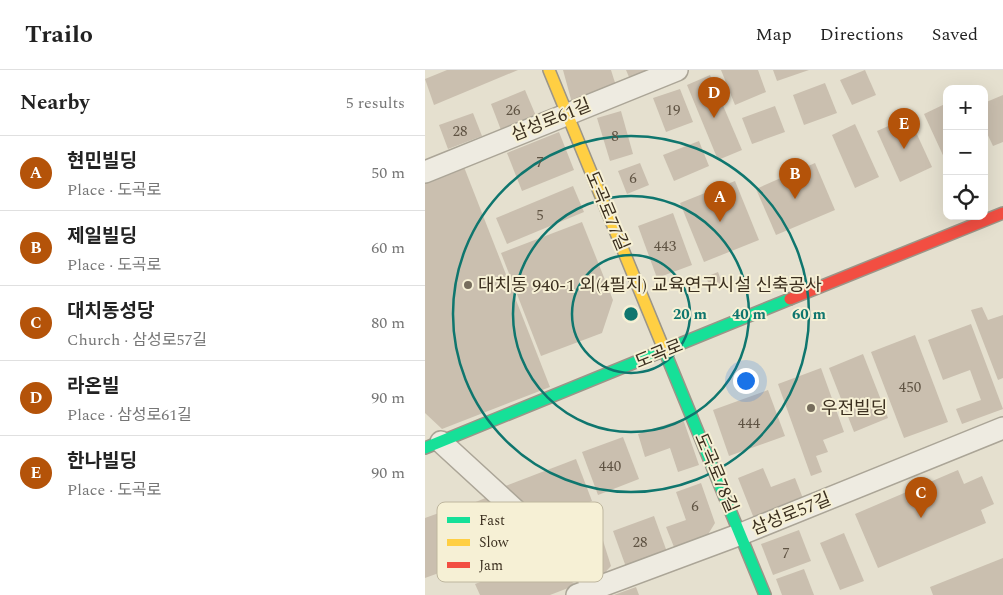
<!DOCTYPE html>
<meta charset="utf-8">
<style>
body{margin:0;font-family:Spectral,"Noto Sans KR",serif;background:#f2f2f2;color:#222}
.controls{position:absolute;right:15px;top:15px;display:grid;overflow:hidden;border-radius:10px;box-shadow:0 5px 20px #0002}
.controls button{width:45px;height:45px;display:grid;place-items:center;padding:0;border:0;border-bottom:1px solid #e0e0e0;background:#fff;color:#222;font:25px sans-serif}
.you{position:absolute;left:320px;top:310px;width:18px;height:18px;margin:-12px;border:4px solid #fff;border-radius:50%;background:#1a73e8;box-shadow:0 0 0 8px #1a73e833}
.badge{display:grid;place-items:center;width:32px;height:32px;border-radius:50%;background:#b45309;color:#fff;font-size:16px;font-weight:700}
.pin{position:absolute;translate:-50% -41px;filter:drop-shadow(0 1px 2px #0008)}
.pin::after{content:'';position:absolute;top:26px;width:18px;height:15px;background:inherit;clip-path:polygon(0 0,100% 0,50% 100%)}
.list{margin:0;padding:0;list-style:none}
h2{display:flex;justify-content:space-between;align-items:center;height:65px;margin:0;padding:0 20px;font-size:21px}
h2 small{font-size:16px;font-weight:400;color:#767676}
.list li{display:grid;grid-template-columns:32px 1fr auto;gap:15px;align-items:center;box-sizing:border-box;height:75px;padding:0 20px;border-top:1px solid #e0e0e0}
.list b{display:block;font-size:19px;white-space:nowrap}
.list p{margin:0;font-size:16px;white-space:nowrap;color:#767676}
.list em{font-size:16px;font-style:normal;color:#767676}
.icon{flex:none;width:28px;height:28px;fill:none;stroke:currentColor;stroke-width:2;stroke-linecap:round;stroke-linejoin:round}
.map{position:relative;flex:none;width:578px;height:525px;overflow:hidden}
header{display:flex;align-items:center;gap:30px;box-sizing:border-box;height:70px;padding:0 25px;background:#fff;border-bottom:1px solid #e0e0e0}
header strong{font-size:24px}
nav{display:flex;gap:28px;margin-inline-start:auto;font-size:18px}
main{display:flex}
aside{flex:1;background:#fff}
.map>svg:first-child{display:block}
.building{fill:#cabfaf}
.lines{fill:none;stroke-linecap:round;stroke-linejoin:round}
.street-casing{stroke:#aba597;stroke-width:24}
.fast-casing{stroke:#9b9588;stroke-width:14}
.slow-casing{stroke:#9b9588;stroke-width:14}
.jam-casing{stroke:#9b9588;stroke-width:14}
.street{stroke:#eeebe1;stroke-width:21}
.fast{stroke:#16e098;stroke-width:11}
.slow{stroke:#ffcf43;stroke-width:11}
.jam{stroke:#f24e42;stroke-width:11}
.ring{fill:none;stroke:#0f766e;stroke-width:2.5}
.poi-dot{fill:#766d5d;stroke:#f6f0d5;stroke-width:2}
.labels{text-anchor:middle;dominant-baseline:central;stroke-width:4;stroke-linejoin:round;paint-order:stroke}
.number-label{font-size:15px;fill:#5f5343}
.street-label{font-size:18px;fill:#3b2f1f;stroke:#f6f0d5}
.poi-label{font-size:18px;fill:#3b2f1f;stroke:#f6f0d5;text-anchor:start}
.key{fill:#f6f0d5;stroke:#beb69e;stroke-width:1}
.key-label{font-size:14px;fill:#3b2f1f}
.centre{fill:#0f766e;stroke:#f6f0d5;stroke-width:2.5}
.ring-label{font-size:15px;text-anchor:middle;font-weight:bold;fill:#0f766e;stroke:#f6f0d5;stroke-width:4;stroke-linejoin:round;paint-order:stroke}
</style>
<header>
<strong>Trailo</strong>
<nav><a>Map</a><a>Directions</a><a>Saved</a></nav>
</header>
<main>
<aside>
<h2>Nearby<small>5 results</small></h2>
<ul class="list">
<li><span class="badge">A</span><div><b>현민빌딩</b><p>Place · 도곡로</p></div><em>50 m</em></li>
<li><span class="badge">B</span><div><b>제일빌딩</b><p>Place · 도곡로</p></div><em>60 m</em></li>
<li><span class="badge">C</span><div><b>대치동성당</b><p>Church · 삼성로57길</p></div><em>80 m</em></li>
<li><span class="badge">D</span><div><b>라온빌</b><p>Place · 삼성로61길</p></div><em>90 m</em></li>
<li><span class="badge">E</span><div><b>한나빌딩</b><p>Place · 도곡로</p></div><em>90 m</em></li>
</ul>
</aside>
<div class="map">
<svg width="578" height="525" viewBox="0 0 578 525">
<rect width="100%" height="100%" fill="#e5e0cf"/>
<!-- building -->
<g class="building">
<polygon points="22,0 93,0 9,35 0,9"/>
<polygon points="138,0 186,0 192,19 147,33"/>
<polygon points="201,0 225,0 204,7"/>
<polygon points="296,0 333,0 341,22 310,35"/>
<polygon points="348,0 384,0 352,11"/>
<polygon points="440,0 451,25 427,35 415,10"/>
<polygon points="285,5 317,80 293,90 262,15"/>
<polygon points="400,13 412,43 379,55 368,25"/>
<polygon points="255,19 268,52 241,62 228,28"/>
<polygon points="100,20 111,46 76,60 66,34"/>
<polygon points="578,25 578,72 568,76 559,57 559,33"/>
<polygon points="522,33 522,94 499,44"/>
<polygon points="350,36 360,62 327,74 317,48"/>
<polygon points="196,41 208,84 185,91 172,48"/>
<polygon points="48,43 57,66 23,79 14,55"/>
<polygon points="484,47 507,97 475,112 452,61"/>
<polygon points="430,54 454,107 430,118 407,65"/>
<polygon points="134,62 149,100 97,121 82,83"/>
<polygon points="274,71 284,96 249,111 238,85"/>
<polygon points="215,93 224,115 202,124 193,101"/>
<polygon points="390,93 410,140 351,165 331,119"/>
<polygon points="39,97 125,317 17,359 0,343 0,113"/>
<polygon points="310,111 334,170 279,192 255,133"/>
<polygon points="148,116 159,142 82,174 71,148"/>
<polygon points="248,143 267,195 232,208 213,156"/>
<polygon points="157,152 188,230 177,263 116,286 76,183"/>
<polygon points="293,202 297,213 285,217 281,207"/>
<polygon points="557,237 563,250 578,245 578,308 573,310 546,240"/>
<polygon points="546,254 578,339 537,354 531,339 556,330 545,300 518,310 503,270"/>
<polygon points="490,265 523,352 479,368 446,282"/>
<polygon points="438,284 463,348 429,362 404,298"/>
<polygon points="396,298 419,362 398,370 403,382 391,386 397,402 386,406 353,314"/>
<polygon points="343,320 360,366 304,386 288,340"/>
<polygon points="258,349 274,395 253,402 245,378 220,387 213,364"/>
<polygon points="198,367 214,409 173,425 157,382"/>
<polygon points="151,389 167,431 115,451 78,417"/>
<polygon points="338,398 346,417 370,408 379,431 330,451 313,408"/>
<polygon points="533,400 539,414 557,406 569,434 556,440 561,453 453,498 430,444"/>
<polygon points="276,413 290,453 282,466 249,477 241,457 261,450 251,422"/>
<polygon points="63,427 89,450 94,463 48,481 31,440"/>
<polygon points="25,439 44,492 0,508 0,448"/>
<polygon points="229,446 242,482 201,497 188,461"/>
<polygon points="174,458 186,496 175,508 143,477 144,468"/>
<polygon points="374,460 386,491 348,505 336,474"/>
<polygon points="419,463 439,511 415,520 395,473"/>
<polygon points="578,488 578,525 508,525 505,517"/>
<polygon points="116,489 151,515 125,525 55,525 50,514"/>
<polygon points="379,499 389,525 357,525 351,509"/>
<polygon points="211,517 214,525 189,525"/>
</g>
<g class="lines">
<defs>
<g id="street">
<polyline points="0,102 252,0"/>
<polyline points="16,372 173,516"/>
<polyline points="152,525 316,464 578,358"/>
</g>
<g id="fast">
<polyline points="240,282 340,525"/>
<polyline points="0,378 365,229"/>
</g>
<polyline id="slow" points="124,0 240,282"/>
<polyline id="jam" points="365,229 578,143"/>
</defs>
<!-- street casing -->
<use href="#street" class="street-casing"/>
<!-- fast casing -->
<use href="#fast" class="fast-casing"/>
<!-- slow casing -->
<use href="#slow" class="slow-casing"/>
<!-- jam casing -->
<use href="#jam" class="jam-casing"/>
<!-- street -->
<use href="#street" class="street"/>
<!-- fast -->
<use href="#fast" class="fast"/>
<!-- slow -->
<use href="#slow" class="slow"/>
<!-- jam -->
<use href="#jam" class="jam"/>
</g>
<!-- distance rings -->
<g class="ring">
<circle cx="206" cy="244" r="59"/>
<circle cx="206" cy="244" r="118"/>
<circle cx="206" cy="244" r="178"/>
</g>
<!-- markers -->
<g class="poi-dot">
<circle cx="43" cy="215" r="5"/>
<circle cx="386" cy="338" r="5"/>
</g>
<g class="labels">
<!-- number labels -->
<g class="number-label">
<text x="88" y="40">26</text>
<text x="248" y="40">19</text>
<text x="35" y="61">28</text>
<text x="190" y="66">8</text>
<text x="115" y="92">7</text>
<text x="208" y="108">6</text>
<text x="115" y="145">5</text>
<text x="240" y="176">443</text>
<text x="485" y="317">450</text>
<text x="324" y="353">444</text>
<text x="185" y="396">440</text>
<text x="270" y="436">6</text>
<text x="215" y="472">28</text>
<text x="361" y="483">7</text>
</g>
<!-- street labels -->
<g class="street-label">
<text transform="translate(126 50) rotate(-22)">삼성로61길</text>
<text transform="translate(182 141) rotate(67)">도곡로77길</text>
<text transform="translate(234 284) rotate(-22)">도곡로</text>
<text transform="translate(291 403) rotate(67)">도곡로78길</text>
<text transform="translate(366 444) rotate(-22)">삼성로57길</text>
</g>
<!-- poi labels -->
<g class="poi-label">
<text x="53" y="215">대치동 940-1 외(4필지) 교육연구시설 신축공사</text>
<text x="396" y="338">우전빌딩</text>
</g>
</g>
<!-- legend -->
<rect x="12" y="432" width="166" height="80" rx="8" class="key"/>
<rect x="22" y="447" width="23" height="6" fill="#16e098"/>
<rect x="22" y="469" width="23" height="7" fill="#ffcf43"/>
<rect x="22" y="492" width="23" height="6" fill="#f24e42"/>
<g class="key-label">
<text x="54" y="455">Fast</text>
<text x="54" y="477">Slow</text>
<text x="54" y="500">Jam</text>
</g>
<circle cx="206" cy="244" r="8" class="centre"/>
<g class="ring-label">
<text x="265" y="249">20 m</text>
<text x="324" y="249">40 m</text>
<text x="384" y="249">60 m</text>
</g>
</svg>
<div class="controls">
<button>+</button>
<button>−</button>
<button><svg class="icon" aria-label="locate" viewBox="0 0 24 24"><circle cx="12" cy="12" r="6"/><path d="M12 2v4M12 18v4M2 12h4M18 12h4"/></svg></button>
</div>
<div class="you"></div>
<div class="pin badge" style="left:295px;top:152px">A</div>
<div class="pin badge" style="left:370px;top:129px">B</div>
<div class="pin badge" style="left:496px;top:448px">C</div>
<div class="pin badge" style="left:289px;top:48px">D</div>
<div class="pin badge" style="left:479px;top:79px">E</div>
</div>
</main>
